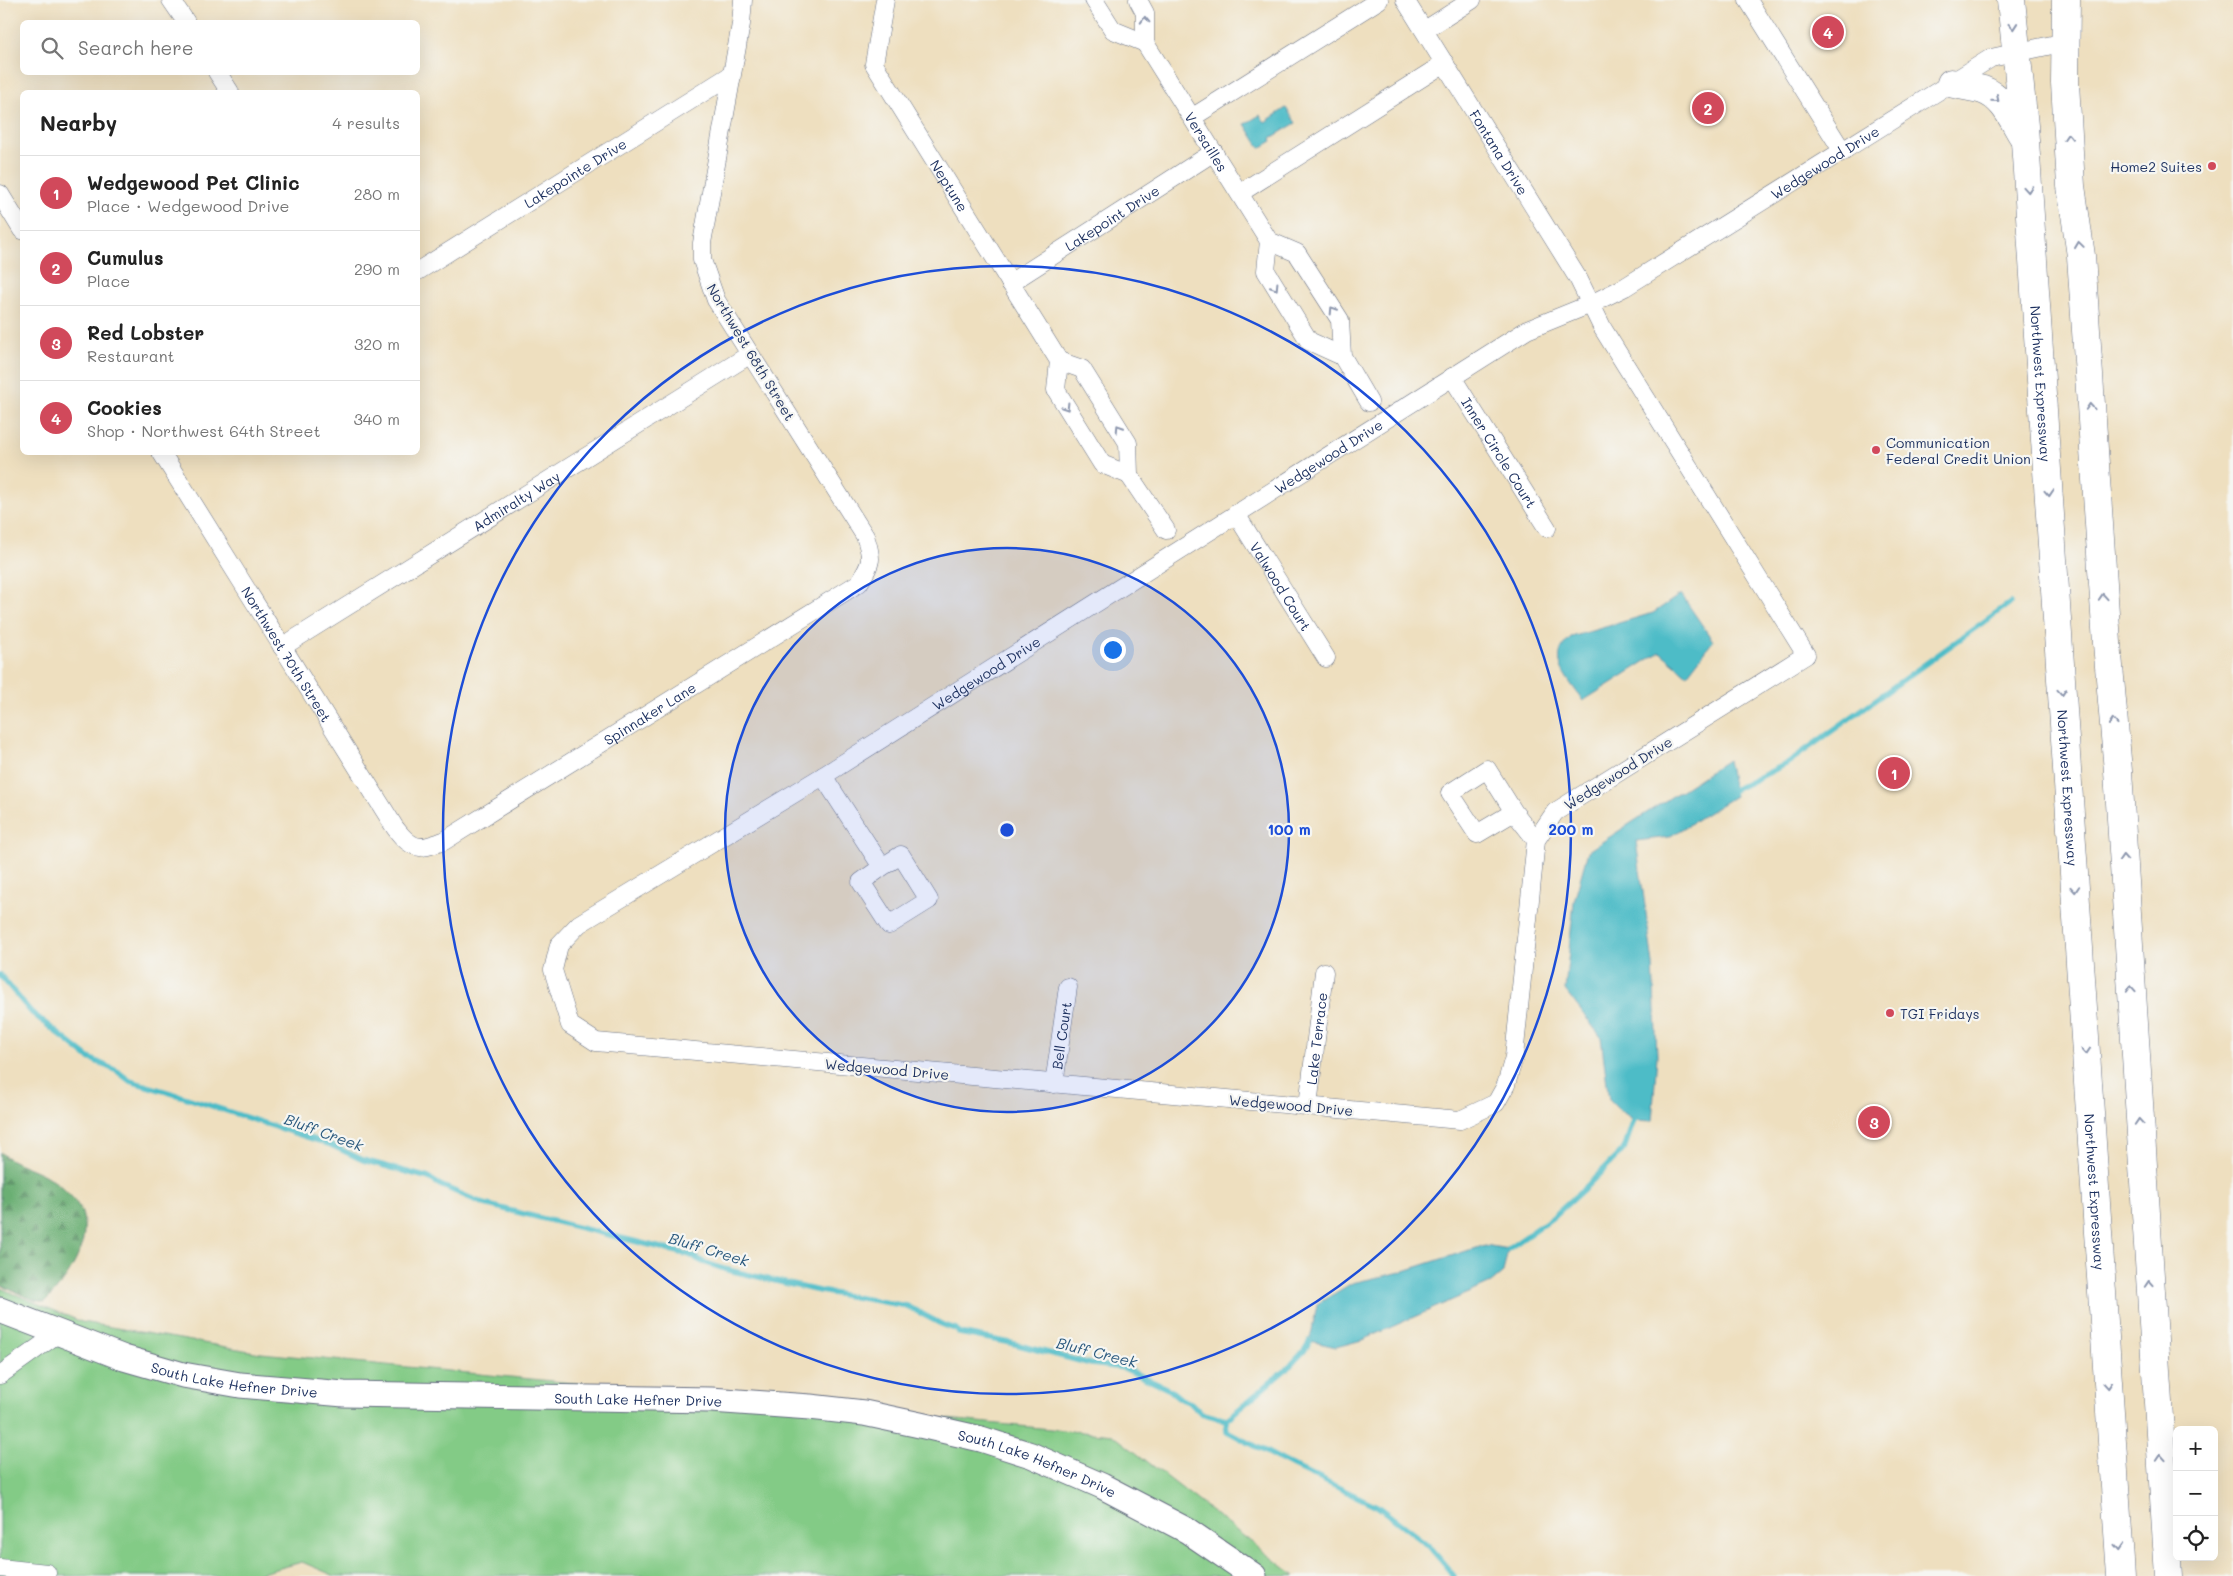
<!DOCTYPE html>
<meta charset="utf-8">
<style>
body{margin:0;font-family:Mali,sans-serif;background:#f6f6f6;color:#222}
.controls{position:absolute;right:15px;bottom:15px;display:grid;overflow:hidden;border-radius:8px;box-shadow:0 5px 20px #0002}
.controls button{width:45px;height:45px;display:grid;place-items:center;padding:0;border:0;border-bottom:1px solid #e0e0e0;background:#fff;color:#222;font:25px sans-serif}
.you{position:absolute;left:1112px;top:649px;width:18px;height:18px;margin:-12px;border:4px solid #fff;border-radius:50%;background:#1a73e8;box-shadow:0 0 0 8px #1a73e833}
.badge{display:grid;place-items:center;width:32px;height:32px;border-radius:50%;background:#d1495b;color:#fff;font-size:16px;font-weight:700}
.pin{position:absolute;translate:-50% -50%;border:2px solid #fff;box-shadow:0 1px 5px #0006}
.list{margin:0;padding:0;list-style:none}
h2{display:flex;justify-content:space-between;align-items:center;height:65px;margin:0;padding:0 20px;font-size:21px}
h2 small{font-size:16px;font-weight:400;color:#767676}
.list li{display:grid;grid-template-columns:32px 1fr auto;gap:15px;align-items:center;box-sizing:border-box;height:75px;padding:0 20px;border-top:1px solid #e0e0e0}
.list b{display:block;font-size:19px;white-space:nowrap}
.list p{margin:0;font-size:16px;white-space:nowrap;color:#767676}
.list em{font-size:16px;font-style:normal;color:#767676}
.icon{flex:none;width:28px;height:28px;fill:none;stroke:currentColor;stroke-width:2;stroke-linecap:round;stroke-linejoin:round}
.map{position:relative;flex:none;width:2233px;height:1576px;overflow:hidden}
.search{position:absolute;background:#fff;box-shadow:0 5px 20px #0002;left:20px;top:20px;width:400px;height:55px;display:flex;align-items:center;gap:12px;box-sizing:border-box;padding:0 18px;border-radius:8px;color:#767676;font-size:19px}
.panel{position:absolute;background:#fff;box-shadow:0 5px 20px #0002;left:20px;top:90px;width:400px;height:365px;border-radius:8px}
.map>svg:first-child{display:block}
.forest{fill:url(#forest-firs);stroke:#426f68}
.park{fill:#83cb86;stroke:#4f7d72}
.water{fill:#4ebcc7;stroke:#347692}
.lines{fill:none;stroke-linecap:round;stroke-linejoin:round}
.stream{stroke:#4ebcc7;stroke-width:5.5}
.street-casing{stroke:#656d80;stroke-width:19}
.secondary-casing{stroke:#656d80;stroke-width:27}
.highway-casing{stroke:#656d80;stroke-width:29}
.street{stroke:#fff;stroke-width:18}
.secondary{stroke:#fff;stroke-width:25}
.highway{stroke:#fff;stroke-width:28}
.oneway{stroke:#8d97ae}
.ring{fill:none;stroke:#1d4ed8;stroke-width:2.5}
.poi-dot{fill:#d1495b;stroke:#f6f6f2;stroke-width:2}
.labels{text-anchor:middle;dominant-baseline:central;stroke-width:4.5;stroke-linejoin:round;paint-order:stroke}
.street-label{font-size:14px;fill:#1b2f5e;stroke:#f6f6f2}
.poi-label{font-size:14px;fill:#1b2f5e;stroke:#f6f6f2;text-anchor:start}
.water-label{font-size:15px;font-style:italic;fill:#2a597e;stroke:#f6f6f2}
.centre{fill:#1d4ed8;stroke:#f6f6f2;stroke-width:2.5}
.ring-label{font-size:15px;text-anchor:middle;font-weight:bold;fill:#1d4ed8;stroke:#f6f6f2;stroke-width:4.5;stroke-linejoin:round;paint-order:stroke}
</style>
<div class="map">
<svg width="2233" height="1576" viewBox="0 0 2233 1576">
<defs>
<pattern id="forest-firs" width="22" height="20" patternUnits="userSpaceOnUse" patternTransform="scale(1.25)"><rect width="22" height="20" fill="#6aaf73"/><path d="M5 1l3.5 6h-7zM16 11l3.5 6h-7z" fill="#568f62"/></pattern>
</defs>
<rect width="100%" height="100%" fill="#f6f6f2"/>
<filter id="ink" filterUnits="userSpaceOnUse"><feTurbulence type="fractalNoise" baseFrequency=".02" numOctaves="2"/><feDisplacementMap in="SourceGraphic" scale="10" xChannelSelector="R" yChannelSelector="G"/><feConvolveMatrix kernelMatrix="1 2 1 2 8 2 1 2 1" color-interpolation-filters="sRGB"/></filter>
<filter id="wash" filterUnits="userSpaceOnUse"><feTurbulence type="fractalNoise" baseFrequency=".0096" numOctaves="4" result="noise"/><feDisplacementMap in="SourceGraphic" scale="20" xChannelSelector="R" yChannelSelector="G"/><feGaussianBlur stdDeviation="1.12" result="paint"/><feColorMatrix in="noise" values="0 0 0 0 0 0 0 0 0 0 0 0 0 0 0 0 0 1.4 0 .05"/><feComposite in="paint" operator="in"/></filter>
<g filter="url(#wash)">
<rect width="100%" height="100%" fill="#eedfbf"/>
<!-- forest -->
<path class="forest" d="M 0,1152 C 14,1165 36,1168 51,1179 C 62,1186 77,1200 82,1213 C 92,1244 66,1282 45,1302 L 34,1300 L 0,1285 Z"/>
<!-- park -->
<polygon class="park" points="0,1288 82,1322 261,1353 1113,1435 1295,1576 335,1576 302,1562 251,1576 0,1576"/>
<!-- water -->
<g class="water">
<polygon points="1286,108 1296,123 1271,138 1272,141 1260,148 1245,124 1260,115 1265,122"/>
<path d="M 1681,594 L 1713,641 L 1687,675 L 1660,652 L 1583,701 C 1569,679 1545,659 1571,637 L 1653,613 Z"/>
<polygon points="1728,760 1735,796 1669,837 1636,841 1653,964 1657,1056 1652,1121 1634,1120 1617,1108 1609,1100 1601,1037 1565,990 1574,901 1588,851"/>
<polygon points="1485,1245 1508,1249 1503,1273 1491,1283 1362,1340 1336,1347 1310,1341 1317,1304 1352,1283 1401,1272"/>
</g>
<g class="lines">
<!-- stream -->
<g class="stream">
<polyline points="1734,790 1786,764 2010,603"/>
<polyline points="0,975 31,1012 89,1058 117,1071 130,1081 181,1096 331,1145 363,1160 429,1178 440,1185 484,1204 690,1255 703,1262 724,1269 819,1291 907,1306 943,1325 956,1329 959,1333 1011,1343 1091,1364 1124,1368 1170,1390 1181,1399 1191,1403 1201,1413 1226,1420 1227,1431 1293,1466 1377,1506 1428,1545 1454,1576"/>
<polyline points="1508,1249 1552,1218 1587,1186 1624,1149 1634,1120"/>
<polyline points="1226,1420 1291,1365 1304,1351 1310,1341"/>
</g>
</g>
</g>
<g filter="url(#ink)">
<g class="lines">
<defs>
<g id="street">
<polyline points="171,0 186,22"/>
<path id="s1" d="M 885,0 L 874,64 L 1059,361 L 1056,390 L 1102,464 L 1129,475"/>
<polyline points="1094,0 1113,30 1145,43"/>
<path id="s2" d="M 1138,0 L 1145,13 L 1145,43 L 1269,241 L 1297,253 L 1340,320 L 1342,356 L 1369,402"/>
<path id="s3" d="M 1405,0 L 1579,280 L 1603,329 L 1806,655 L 1555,812 L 1536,840 L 1514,1057 L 1506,1085 L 1496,1103 L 1460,1120 L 596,1042 L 570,1025 L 553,970 L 559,945 L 579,924 L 823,776 L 1527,330 L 1591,304 L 1625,287 L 1991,58 L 2066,42"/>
<polyline points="1748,0 1843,152"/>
<polyline points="1425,30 1472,0"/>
<polyline points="217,72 230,92"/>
<polyline points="1193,117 1379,0"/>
<polyline points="1240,193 1445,63"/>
<polyline points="0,194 22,230"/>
<polyline points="1269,241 1266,271 1309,341 1342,356"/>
<path id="s4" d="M 418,271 L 731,75"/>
<path id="s5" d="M 1010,283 L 1214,152"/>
<polyline points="1059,361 1082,369 1128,443 1129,475 1166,530"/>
<path id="s6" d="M 1452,377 L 1547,528"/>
<path id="s7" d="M 161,452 L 389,818 C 395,829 407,846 420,847 C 428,847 437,843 444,841 L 859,583 C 872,563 873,559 865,536 L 716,300 L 702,260 L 702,243 L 741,24 L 743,0"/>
<path id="s8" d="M 1236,514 L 1326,658"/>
<path id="s9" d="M 282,647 L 749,355"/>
<polyline points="823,776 882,867 861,882 889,925 929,900 901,855 882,867"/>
<polyline points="1514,812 1477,834 1450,793 1487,769 1514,812 1536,840"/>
<path id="s10" d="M 1054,1084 L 1068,987"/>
<path id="s11" d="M 1308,1106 L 1324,972"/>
<polyline points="0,1375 60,1332"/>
<polyline points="0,1568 47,1573"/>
</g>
<g id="secondary">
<path id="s12" d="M 0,1310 L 124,1358 L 183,1375 L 240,1385 L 344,1394 L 711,1400 L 810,1407 L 864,1413 L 920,1425 L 981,1439 L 1031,1455 L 1102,1486 L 1188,1531 L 1254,1576"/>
</g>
<g id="highway">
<path id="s13" d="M 2011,0 L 2024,126 L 2121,1576"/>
<polyline points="2066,0 2065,83 2071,186 2081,256 2107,643 2118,771 2169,1576"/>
<path d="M 1951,83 C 1961,86 1973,87 1983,90 C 2003,97 2012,118 2022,135"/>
</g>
</defs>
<!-- street casing -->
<use href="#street" class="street-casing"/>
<!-- secondary casing -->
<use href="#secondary" class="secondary-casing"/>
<!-- highway casing -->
<use href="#highway" class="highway-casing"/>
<!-- street -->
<use href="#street" class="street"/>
<!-- secondary -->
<use href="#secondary" class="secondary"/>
<!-- highway -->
<use href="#highway" class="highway"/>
</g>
<!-- one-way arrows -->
<defs><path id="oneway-chevron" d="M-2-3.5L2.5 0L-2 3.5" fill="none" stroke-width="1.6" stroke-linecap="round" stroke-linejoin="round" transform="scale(1.25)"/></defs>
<g class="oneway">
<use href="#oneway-chevron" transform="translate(1145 20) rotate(-92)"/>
<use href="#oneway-chevron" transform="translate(2013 26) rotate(85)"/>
<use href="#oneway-chevron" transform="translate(1996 99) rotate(40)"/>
<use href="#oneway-chevron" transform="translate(2068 137) rotate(-93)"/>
<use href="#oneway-chevron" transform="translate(2028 189) rotate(86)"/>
<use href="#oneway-chevron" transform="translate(2079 245) rotate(-98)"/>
<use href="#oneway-chevron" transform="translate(1275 287) rotate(58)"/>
<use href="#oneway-chevron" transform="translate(1333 310) rotate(-123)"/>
<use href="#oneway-chevron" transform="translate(1066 407) rotate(58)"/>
<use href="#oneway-chevron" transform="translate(2090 407) rotate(-94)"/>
<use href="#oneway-chevron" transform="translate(1119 428) rotate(-122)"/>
<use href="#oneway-chevron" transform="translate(2049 493) rotate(86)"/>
<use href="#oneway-chevron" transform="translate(2103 597) rotate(-94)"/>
<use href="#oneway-chevron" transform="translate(2062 692) rotate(86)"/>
<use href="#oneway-chevron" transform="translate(2113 722) rotate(-95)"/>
<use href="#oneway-chevron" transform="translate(2123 858) rotate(-93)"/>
<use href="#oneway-chevron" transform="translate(2075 889) rotate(86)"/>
<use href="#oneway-chevron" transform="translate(2131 989) rotate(-94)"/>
<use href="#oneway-chevron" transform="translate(2086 1051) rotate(86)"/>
<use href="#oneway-chevron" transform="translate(2139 1122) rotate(-94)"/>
<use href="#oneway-chevron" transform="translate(2149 1284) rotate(-94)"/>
<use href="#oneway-chevron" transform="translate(2108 1385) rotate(86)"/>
<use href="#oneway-chevron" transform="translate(2161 1458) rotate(-94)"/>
<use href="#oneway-chevron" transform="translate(2119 1547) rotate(86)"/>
</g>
</g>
<!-- distance rings -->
<circle cx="1007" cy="830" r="282" fill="#1d4ed8" fill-opacity=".12"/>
<g class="ring">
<circle cx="1007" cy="830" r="282"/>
<circle cx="1007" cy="830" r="564"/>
</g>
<!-- markers -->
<g class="poi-dot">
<circle cx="2212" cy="166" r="5"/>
<circle cx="1876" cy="450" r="5"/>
<circle cx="1890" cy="1013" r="5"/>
</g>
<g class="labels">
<!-- street labels -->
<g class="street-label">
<text stroke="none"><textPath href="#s2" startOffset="161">Versailles</textPath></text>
<text stroke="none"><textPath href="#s3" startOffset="179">Fontana Drive</textPath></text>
<text stroke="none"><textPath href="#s3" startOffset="3878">Wedgewood Drive</textPath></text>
<text stroke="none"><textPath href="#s4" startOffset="185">Lakepointe Drive</textPath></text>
<text stroke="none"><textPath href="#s1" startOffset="208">Neptune</textPath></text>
<text stroke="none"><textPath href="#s5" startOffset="121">Lakepoint Drive</textPath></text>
<text transform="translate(751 352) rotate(59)">Northwest 68th Street</text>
<text stroke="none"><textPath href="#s13" startOffset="385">Northwest Expressway</textPath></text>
<text stroke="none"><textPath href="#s6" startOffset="89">Inner Circle Court</textPath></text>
<text stroke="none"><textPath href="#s3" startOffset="3300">Wedgewood Drive</textPath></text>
<text stroke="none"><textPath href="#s9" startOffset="276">Admiralty Way</textPath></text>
<text stroke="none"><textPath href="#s8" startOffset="85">Valwood Court</textPath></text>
<text stroke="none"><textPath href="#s7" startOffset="238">Northwest 70th Street</textPath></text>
<text stroke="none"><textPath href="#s3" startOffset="2895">Wedgewood Drive</textPath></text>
<text stroke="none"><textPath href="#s7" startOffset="742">Spinnaker Lane</textPath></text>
<text transform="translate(1618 773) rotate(-32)">Wedgewood Drive</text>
<text stroke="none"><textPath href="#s13" startOffset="790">Northwest Expressway</textPath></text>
<text stroke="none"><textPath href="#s10" startOffset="49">Bell Court</textPath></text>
<text stroke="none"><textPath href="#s11" startOffset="68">Lake Terrace</textPath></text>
<text transform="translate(887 1069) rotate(5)">Wedgewood Drive</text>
<text transform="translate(1291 1105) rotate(5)">Wedgewood Drive</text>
<text stroke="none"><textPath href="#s13" startOffset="1195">Northwest Expressway</textPath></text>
<text stroke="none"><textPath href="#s12" startOffset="246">South Lake Hefner Drive</textPath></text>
<text stroke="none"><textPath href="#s12" startOffset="651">South Lake Hefner Drive</textPath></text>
<text stroke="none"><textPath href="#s12" startOffset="1058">South Lake Hefner Drive</textPath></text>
</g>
<!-- poi labels -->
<g class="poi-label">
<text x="2202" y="166" text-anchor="end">Home2 Suites</text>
<text x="1886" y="442">Communication<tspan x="1886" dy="16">Federal Credit Union</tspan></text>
<text x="1900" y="1013">TGI Fridays</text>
</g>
<!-- water labels -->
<g class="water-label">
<text transform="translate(324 1132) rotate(20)">Bluff Creek</text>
<text transform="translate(709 1249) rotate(17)">Bluff Creek</text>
<text transform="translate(1097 1352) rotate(14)">Bluff Creek</text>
</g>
</g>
<circle cx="1007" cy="830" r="8" class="centre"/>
<g class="ring-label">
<text x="1289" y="835">100 m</text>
<text x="1571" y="835">200 m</text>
</g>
</svg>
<div class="controls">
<button>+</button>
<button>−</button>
<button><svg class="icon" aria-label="locate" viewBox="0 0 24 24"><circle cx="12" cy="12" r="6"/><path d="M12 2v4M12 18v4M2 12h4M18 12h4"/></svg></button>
</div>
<div class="you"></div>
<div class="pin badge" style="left:1894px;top:773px">1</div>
<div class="pin badge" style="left:1708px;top:108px">2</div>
<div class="pin badge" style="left:1874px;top:1122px">3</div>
<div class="pin badge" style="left:1828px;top:32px">4</div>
<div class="search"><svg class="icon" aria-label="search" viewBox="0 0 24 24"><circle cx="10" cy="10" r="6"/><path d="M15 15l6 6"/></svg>Search here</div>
<section class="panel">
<h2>Nearby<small>4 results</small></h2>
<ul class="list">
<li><span class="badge">1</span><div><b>Wedgewood Pet Clinic</b><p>Place · Wedgewood Drive</p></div><em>280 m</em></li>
<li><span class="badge">2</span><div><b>Cumulus</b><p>Place</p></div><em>290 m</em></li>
<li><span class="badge">3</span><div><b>Red Lobster</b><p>Restaurant</p></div><em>320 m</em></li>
<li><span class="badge">4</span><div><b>Cookies</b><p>Shop · Northwest 64th Street</p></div><em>340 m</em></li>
</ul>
</section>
</div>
